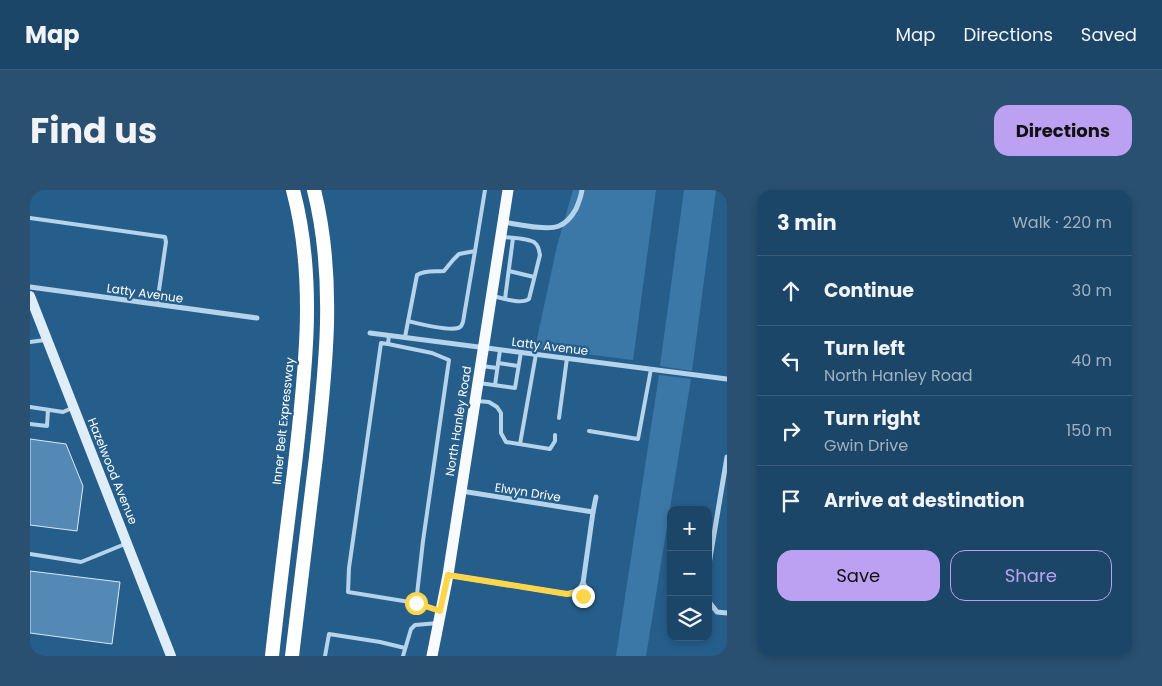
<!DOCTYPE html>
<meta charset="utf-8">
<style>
body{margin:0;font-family:Poppins,sans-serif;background:#295071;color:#f1f3f6}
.controls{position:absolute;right:15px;bottom:15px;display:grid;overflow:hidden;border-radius:10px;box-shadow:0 2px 8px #0003}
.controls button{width:45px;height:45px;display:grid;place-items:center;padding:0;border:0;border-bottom:1px solid #3a5e7c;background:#1c4668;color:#f1f3f6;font:25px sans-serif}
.stop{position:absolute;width:15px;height:15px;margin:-11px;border:4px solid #ffd54a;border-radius:50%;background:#fff}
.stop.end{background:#ffd54a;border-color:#fff;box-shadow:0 1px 5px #0008}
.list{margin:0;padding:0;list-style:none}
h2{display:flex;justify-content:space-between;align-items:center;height:65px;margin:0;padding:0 20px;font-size:21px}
h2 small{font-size:16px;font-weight:400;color:#a0b1c0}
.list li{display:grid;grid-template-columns:32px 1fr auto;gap:15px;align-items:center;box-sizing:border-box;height:70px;padding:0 20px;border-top:1px solid #3a5e7c}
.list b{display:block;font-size:19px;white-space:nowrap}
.list p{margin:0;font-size:16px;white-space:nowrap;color:#a0b1c0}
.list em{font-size:16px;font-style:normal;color:#a0b1c0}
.actions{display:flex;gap:10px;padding:15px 20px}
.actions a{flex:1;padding:11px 0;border:1px solid #bca0f2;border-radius:15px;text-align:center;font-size:18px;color:#bca0f2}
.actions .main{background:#bca0f2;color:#111}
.icon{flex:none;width:28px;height:28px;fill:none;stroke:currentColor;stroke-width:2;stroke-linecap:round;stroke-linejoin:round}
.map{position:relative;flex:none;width:697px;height:466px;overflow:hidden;border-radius:15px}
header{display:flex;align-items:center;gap:30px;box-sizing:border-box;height:70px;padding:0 25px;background:#1c4668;border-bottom:1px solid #3a5e7c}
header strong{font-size:24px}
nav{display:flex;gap:28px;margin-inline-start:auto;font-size:18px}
.intro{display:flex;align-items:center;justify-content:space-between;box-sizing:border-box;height:120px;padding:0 30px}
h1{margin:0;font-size:35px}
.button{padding:12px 22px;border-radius:15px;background:#bca0f2;color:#111;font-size:18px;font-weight:700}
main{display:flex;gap:30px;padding:0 30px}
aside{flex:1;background:#1c4668;border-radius:15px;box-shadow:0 2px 8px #0003}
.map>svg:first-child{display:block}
.green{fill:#3b78a8}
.building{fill:#5389b4;stroke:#d9eaf8}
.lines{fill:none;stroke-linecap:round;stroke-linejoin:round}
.lane{stroke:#b5d3ea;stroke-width:4}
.street{stroke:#b5d3ea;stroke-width:5}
.secondary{stroke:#dfedf8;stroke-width:10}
.primary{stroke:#f8fbfe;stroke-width:11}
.highway{stroke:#fff;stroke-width:14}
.route{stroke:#ffd54a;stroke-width:6}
.labels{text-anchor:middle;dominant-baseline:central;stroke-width:4.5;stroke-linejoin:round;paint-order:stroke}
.street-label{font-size:12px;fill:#fff;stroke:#265e8b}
</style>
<header>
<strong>Map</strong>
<nav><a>Map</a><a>Directions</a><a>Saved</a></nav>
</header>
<div class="intro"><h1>Find us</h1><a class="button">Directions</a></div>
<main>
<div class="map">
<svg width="697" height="466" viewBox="0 0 697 466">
<rect width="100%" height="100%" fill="#265e8b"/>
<!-- green -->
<g class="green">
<polygon points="543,0 626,0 603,170 505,158 527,56"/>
<polygon points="654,0 686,0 662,181 630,176"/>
<polygon points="629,185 661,189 616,466 586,466"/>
</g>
<!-- building -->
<g class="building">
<polygon points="0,249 36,254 53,296 47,341 0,335"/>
<polygon points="0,381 90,392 82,454 0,443"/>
</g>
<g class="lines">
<!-- lane -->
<g class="lane">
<polyline points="0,4 1,0"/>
<polyline points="0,28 135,47 136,52 127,114"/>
<polyline points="479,81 504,87"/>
<path d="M 463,106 C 472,108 491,115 499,109 L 510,65 C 509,61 509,56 505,53 C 499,48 481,48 473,47"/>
<polyline points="475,109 483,48"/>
<path d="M 378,131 C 390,134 417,141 428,138 C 432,137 431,136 433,132 L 445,61"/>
<polyline points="359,145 358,154 402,163 419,170 393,351 386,413 410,421"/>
<path d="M 375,147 L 387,85 C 395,80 405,82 414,81 L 423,70 L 429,64 L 445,61 L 455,0"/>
<polyline points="0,152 15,150"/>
<polyline points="358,154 351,153 319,378 318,402 386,413"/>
<polyline points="468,173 488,176"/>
<polyline points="452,176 467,178"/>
<polyline points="449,193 485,198 491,162"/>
<polyline points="465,195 470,160"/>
<polyline points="447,211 459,212 467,217 471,223 471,243 476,252 520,259 525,251 525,245"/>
<polyline points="0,217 33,222 42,218"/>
<polyline points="529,228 537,168"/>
<polyline points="0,234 17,236 18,220"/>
<polyline points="559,241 608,249 621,179"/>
<polyline points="490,254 506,164"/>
<polyline points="0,364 51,372 95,354"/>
<polyline points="295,466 299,444 350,452 375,458"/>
<polyline points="373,466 381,439 385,435 408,433"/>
</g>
<!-- street -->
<g class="street">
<path d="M 473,32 C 487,34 516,41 529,36 C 537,33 542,26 546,19 C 549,12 551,7 552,0"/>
<polyline points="0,97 227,128"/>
<polyline points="340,143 697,189"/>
<polyline points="431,301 563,322"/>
<polyline points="678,380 697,267"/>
<polyline points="418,385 537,404 549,400 553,393 563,322 566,307"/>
<polyline points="544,403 547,406 553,406 555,403 556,398 553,393"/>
<polyline points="678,409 680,413 687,422 697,423"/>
</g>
<!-- secondary -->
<polyline class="secondary" points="0,106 141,466"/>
<!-- primary -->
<polyline class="primary" points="402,466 418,385 478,0"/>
<!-- highway -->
<g class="highway">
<path d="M 242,466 C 249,402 257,338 265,274 C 275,183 287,90 263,0"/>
<path d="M 262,466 C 270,400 278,333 286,267 C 296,178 306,88 284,0"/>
</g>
</g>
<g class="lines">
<!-- route -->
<polyline class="route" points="386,413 410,421 418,385 537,404 544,403 547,406 553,406"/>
</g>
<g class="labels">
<!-- street labels -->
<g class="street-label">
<text transform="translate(115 103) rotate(8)">Latty Avenue</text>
<text transform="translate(520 156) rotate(7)">Latty Avenue</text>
<text transform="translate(253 231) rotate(-84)">Inner Belt Expressway</text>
<text transform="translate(428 231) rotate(-81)">North Hanley Road</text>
<text transform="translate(83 281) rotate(68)">Hazelwood Avenue</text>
<text transform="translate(498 302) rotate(9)">Elwyn Drive</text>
</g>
</g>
</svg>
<div class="controls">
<button>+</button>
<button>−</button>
<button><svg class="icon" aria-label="layers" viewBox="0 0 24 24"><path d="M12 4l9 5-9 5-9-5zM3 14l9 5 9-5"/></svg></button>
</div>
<div class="stop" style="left:386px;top:413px"></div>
<div class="stop end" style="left:553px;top:406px"></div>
</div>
<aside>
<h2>3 min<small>Walk · 220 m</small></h2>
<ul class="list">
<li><svg class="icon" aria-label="ahead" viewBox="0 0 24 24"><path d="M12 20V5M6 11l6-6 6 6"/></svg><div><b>Continue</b></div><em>30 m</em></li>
<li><svg class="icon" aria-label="left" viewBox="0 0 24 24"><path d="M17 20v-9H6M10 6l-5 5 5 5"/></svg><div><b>Turn left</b><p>North Hanley Road</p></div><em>40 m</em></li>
<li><svg class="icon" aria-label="right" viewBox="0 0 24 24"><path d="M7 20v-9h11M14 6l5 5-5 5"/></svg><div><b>Turn right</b><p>Gwin Drive</p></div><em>150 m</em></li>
<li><svg class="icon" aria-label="arrive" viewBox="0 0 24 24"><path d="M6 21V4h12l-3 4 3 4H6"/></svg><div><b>Arrive at destination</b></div></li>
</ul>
<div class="actions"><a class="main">Save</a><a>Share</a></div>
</aside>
</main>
